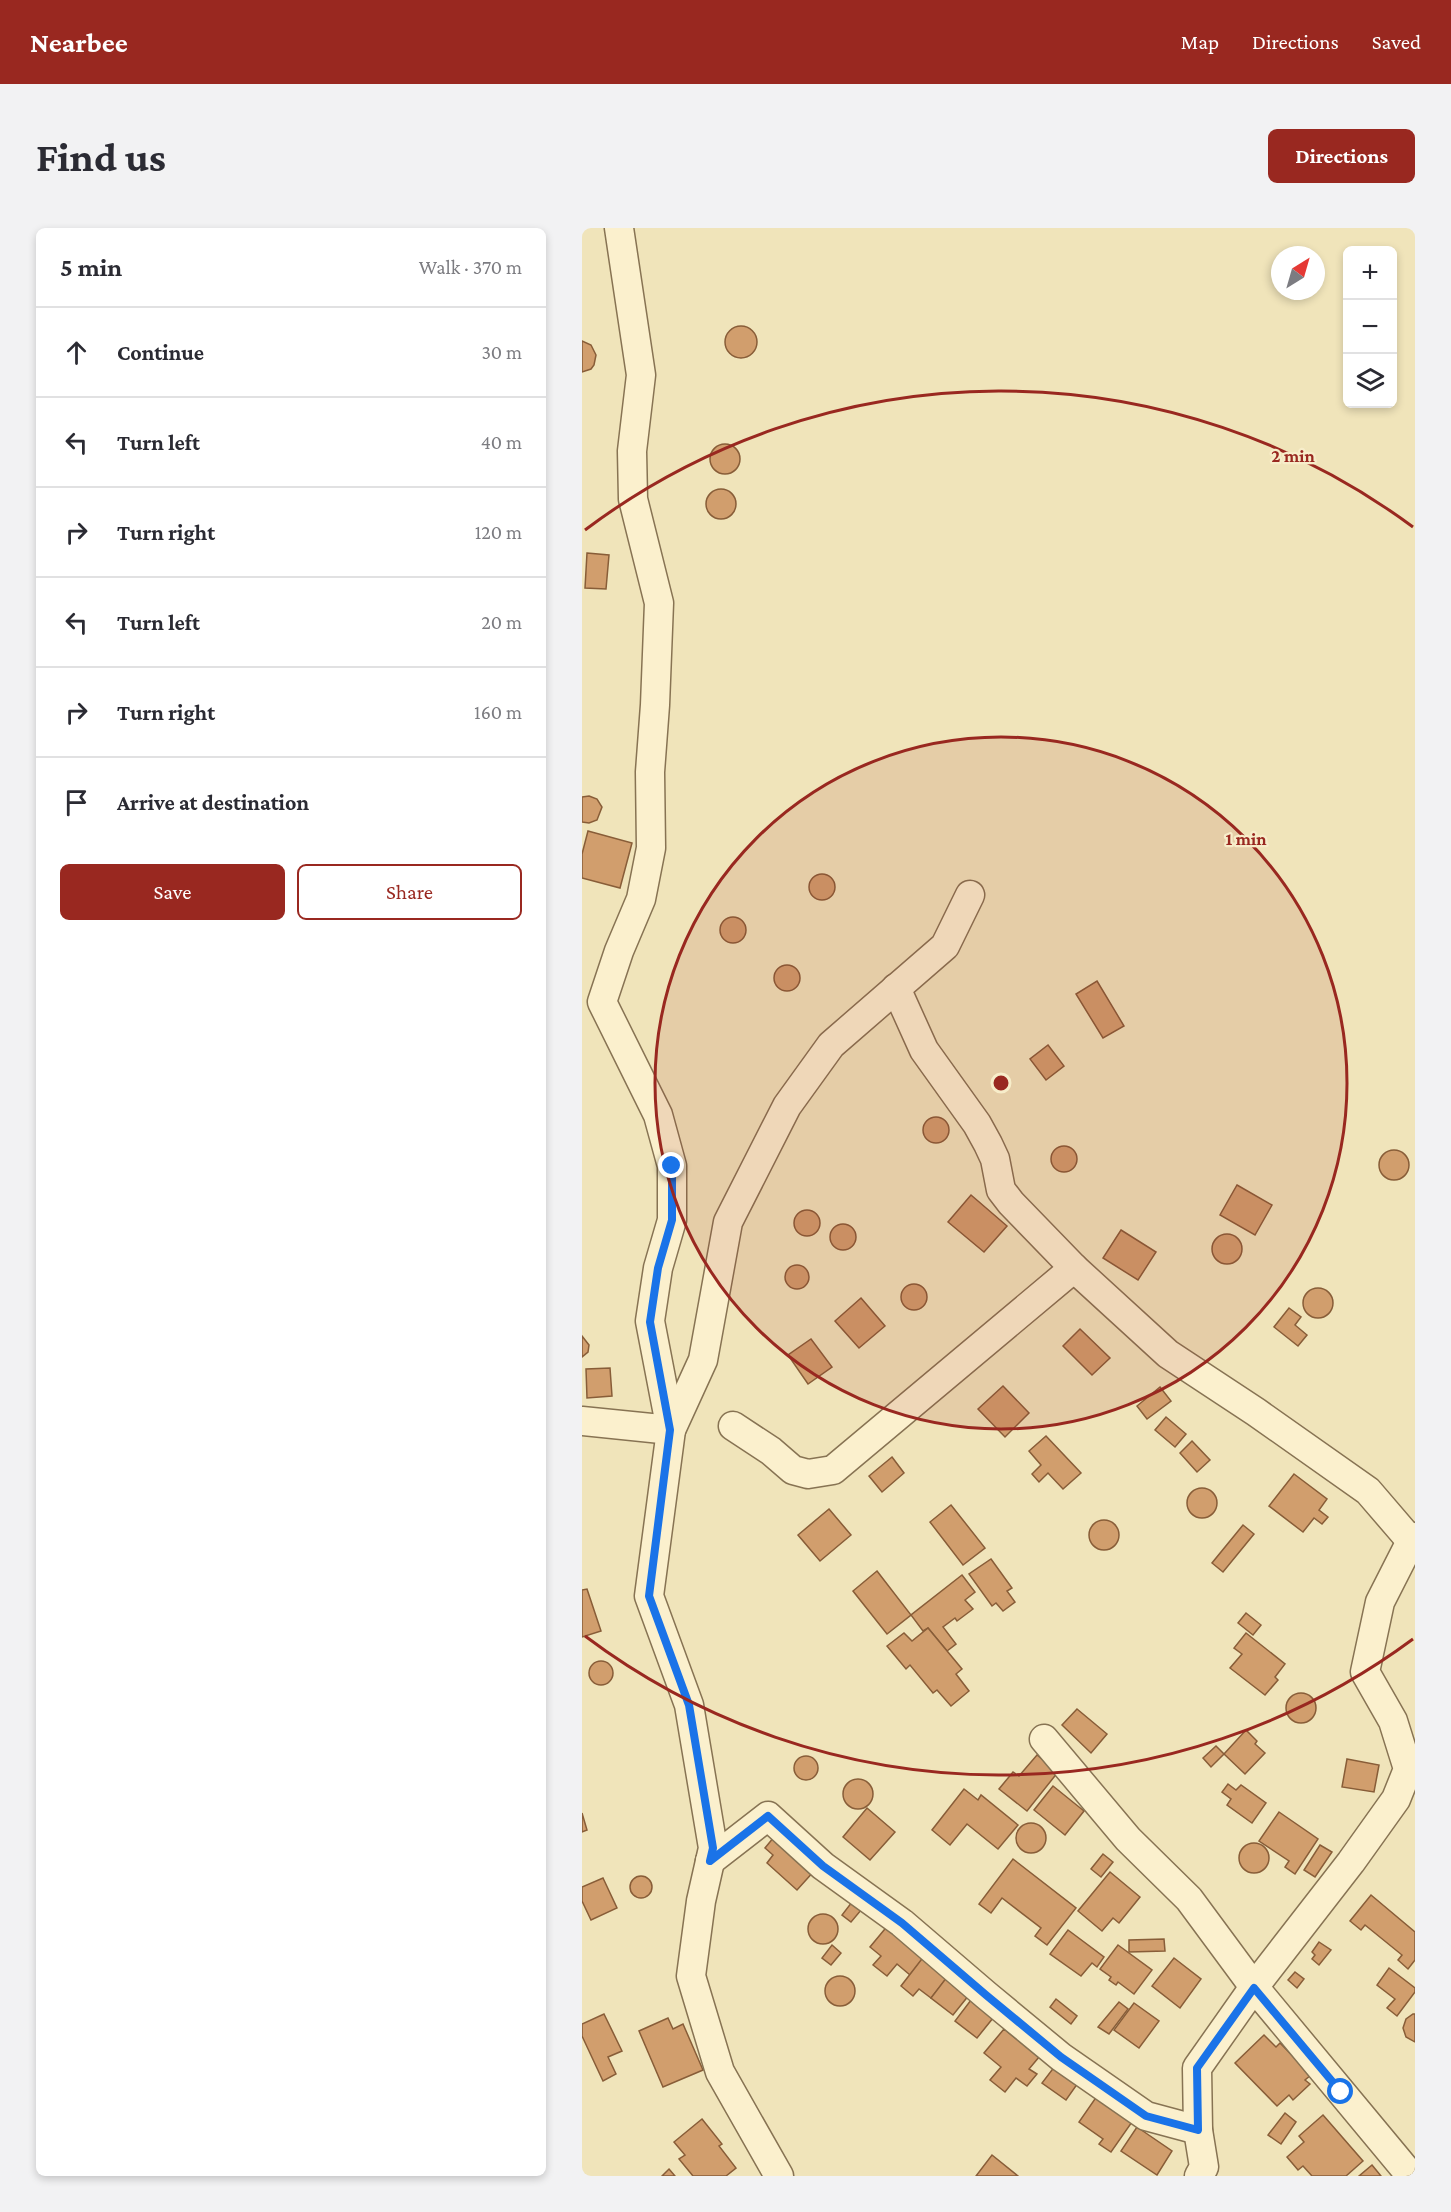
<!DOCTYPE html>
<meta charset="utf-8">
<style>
body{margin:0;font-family:"Crimson Pro",serif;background:#f2f2f3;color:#2b2b33}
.controls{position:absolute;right:18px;top:18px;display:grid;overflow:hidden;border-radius:9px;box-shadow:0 3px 9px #0003}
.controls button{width:54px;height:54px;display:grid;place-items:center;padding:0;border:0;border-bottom:2px solid #e1e1e2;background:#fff;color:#2b2b33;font:30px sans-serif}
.compass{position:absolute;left:689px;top:18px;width:54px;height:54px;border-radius:50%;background:#fff;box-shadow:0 3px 9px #0003;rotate:37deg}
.stop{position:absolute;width:18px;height:18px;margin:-14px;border:4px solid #1a73e8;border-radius:50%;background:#fff}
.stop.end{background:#1a73e8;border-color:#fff;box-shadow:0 2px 6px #0008}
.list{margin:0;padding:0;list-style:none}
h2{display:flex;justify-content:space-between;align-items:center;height:78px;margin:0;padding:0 24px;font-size:26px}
h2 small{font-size:20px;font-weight:400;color:#7c7c81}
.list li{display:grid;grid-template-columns:39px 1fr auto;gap:18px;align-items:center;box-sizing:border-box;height:90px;padding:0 24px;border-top:2px solid #e1e1e2}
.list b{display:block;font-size:22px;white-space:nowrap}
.list em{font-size:20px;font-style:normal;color:#7c7c81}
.actions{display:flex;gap:12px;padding:18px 24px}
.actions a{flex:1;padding:14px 0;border:2px solid #992820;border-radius:9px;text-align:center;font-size:21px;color:#992820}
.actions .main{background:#992820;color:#fff}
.icon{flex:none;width:33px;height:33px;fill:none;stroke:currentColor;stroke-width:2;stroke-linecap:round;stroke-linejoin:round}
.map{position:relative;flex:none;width:833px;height:1948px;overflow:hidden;border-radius:9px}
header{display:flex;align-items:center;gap:36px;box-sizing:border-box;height:84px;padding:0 30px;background:#992820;color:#fff}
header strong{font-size:28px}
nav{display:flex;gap:33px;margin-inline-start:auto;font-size:21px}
.intro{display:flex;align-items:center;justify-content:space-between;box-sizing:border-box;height:144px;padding:0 36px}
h1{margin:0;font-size:42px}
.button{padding:15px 27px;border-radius:9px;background:#992820;color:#fff;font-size:21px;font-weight:700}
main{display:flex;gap:36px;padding:0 36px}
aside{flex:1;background:#fff;border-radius:9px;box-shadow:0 3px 9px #0003}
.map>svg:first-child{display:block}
.building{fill:#d19e6d;stroke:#885d38;stroke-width:1.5}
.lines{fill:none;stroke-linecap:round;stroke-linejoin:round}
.street-casing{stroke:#877353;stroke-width:31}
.street{stroke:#fbf0cd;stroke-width:28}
.route{stroke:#1a73e8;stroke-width:8}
.ring{fill:none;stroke:#992820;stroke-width:3}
.centre{fill:#992820;stroke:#f7edca;stroke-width:3}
.ring-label{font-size:18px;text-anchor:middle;font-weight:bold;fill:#992820;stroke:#f7edca;stroke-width:4.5;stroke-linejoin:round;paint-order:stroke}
</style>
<header>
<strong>Nearbee</strong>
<nav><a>Map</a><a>Directions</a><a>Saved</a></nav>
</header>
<div class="intro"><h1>Find us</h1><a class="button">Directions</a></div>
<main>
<aside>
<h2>5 min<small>Walk · 370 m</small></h2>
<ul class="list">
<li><svg class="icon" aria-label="ahead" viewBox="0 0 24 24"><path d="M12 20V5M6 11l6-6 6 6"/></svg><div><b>Continue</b></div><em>30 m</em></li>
<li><svg class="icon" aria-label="left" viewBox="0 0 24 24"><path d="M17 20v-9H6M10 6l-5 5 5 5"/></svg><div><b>Turn left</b></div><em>40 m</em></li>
<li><svg class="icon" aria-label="right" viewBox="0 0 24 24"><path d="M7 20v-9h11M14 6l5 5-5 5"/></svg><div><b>Turn right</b></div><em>120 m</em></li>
<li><svg class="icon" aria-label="left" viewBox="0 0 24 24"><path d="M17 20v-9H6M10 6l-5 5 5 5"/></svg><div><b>Turn left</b></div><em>20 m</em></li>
<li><svg class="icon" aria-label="right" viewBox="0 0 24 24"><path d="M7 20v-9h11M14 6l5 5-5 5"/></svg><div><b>Turn right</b></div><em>160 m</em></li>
<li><svg class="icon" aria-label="arrive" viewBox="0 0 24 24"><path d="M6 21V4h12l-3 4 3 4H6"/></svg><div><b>Arrive at destination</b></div></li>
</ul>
<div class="actions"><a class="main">Save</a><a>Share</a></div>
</aside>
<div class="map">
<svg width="833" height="1948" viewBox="0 0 833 1948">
<rect width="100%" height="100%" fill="#f0e4ba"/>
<!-- building -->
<g class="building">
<circle cx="159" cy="114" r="16"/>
<polygon points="0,113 9,117 14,127 12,137 9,141 0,144"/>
<circle cx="143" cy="231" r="15"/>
<circle cx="139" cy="276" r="15"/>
<polygon points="5,325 27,327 24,361 3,360"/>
<polygon points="7,568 15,571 20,579 15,592 7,595 0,594 0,569"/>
<polygon points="6,603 50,615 38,660 0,650 0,626"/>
<circle cx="240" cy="659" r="13"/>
<circle cx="151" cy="702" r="13"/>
<circle cx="205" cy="750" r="13"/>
<polygon points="515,753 542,798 521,810 494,766"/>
<polygon points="466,817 482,838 464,852 448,831"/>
<circle cx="354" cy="902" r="13"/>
<circle cx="482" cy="931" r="13"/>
<circle cx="812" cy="937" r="15"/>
<polygon points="655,957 690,977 673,1007 638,987"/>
<polygon points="389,967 425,998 402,1024 366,994"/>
<circle cx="225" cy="995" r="13"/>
<circle cx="261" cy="1009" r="13"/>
<polygon points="539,1002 574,1024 556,1052 521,1030"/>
<circle cx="645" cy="1021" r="15"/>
<circle cx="215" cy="1049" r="12"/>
<circle cx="332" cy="1069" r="13"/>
<circle cx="736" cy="1075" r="15"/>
<polygon points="279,1070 303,1098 277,1120 253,1093"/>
<polygon points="707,1080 719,1089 713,1097 725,1107 716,1118 692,1099"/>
<polygon points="498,1101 528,1130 510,1147 481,1118"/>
<polygon points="0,1108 7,1117 6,1124 0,1129"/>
<polygon points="229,1111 250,1139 226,1156 206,1127"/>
<polygon points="28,1140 30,1168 5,1170 4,1141"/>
<polygon points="421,1158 447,1185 423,1209 396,1181"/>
<polygon points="578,1159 589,1173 565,1191 555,1178"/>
<polygon points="584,1189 604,1206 593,1219 573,1202"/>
<polygon points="464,1208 499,1245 481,1261 466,1245 457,1254 450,1246 459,1237 447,1223"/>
<polygon points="610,1213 628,1232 615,1244 598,1225"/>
<polygon points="310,1229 322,1245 300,1264 287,1248"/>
<polygon points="712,1246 745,1271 737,1282 746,1289 740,1296 732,1290 721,1304 687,1278"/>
<circle cx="620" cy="1275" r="15"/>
<polygon points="369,1277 403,1320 381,1337 348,1294"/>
<polygon points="247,1281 269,1307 238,1333 216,1307"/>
<circle cx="522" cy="1307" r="15"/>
<polygon points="661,1297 672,1306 641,1344 630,1335"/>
<polygon points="409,1331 430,1360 425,1363 433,1374 421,1383 414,1375 410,1378 387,1346"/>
<polygon points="295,1343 329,1387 305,1406 271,1363"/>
<polygon points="380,1347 393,1364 383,1372 391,1381 375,1393 373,1390 361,1399 374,1416 365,1423 346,1400 341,1403 329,1387"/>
<polygon points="5,1361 19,1403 0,1409 0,1362"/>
<polygon points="664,1385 679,1397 671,1407 656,1395"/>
<polygon points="346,1400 380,1441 374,1446 387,1463 369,1478 355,1462 351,1465 328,1437 324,1441 305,1418 322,1405 330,1413"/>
<polygon points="664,1405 703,1436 693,1449 696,1452 683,1467 648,1440 660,1426 652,1420"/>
<circle cx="19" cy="1445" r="12"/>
<circle cx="719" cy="1480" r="15"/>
<polygon points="495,1481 525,1506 509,1525 480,1497"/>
<polygon points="664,1502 675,1513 673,1516 683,1525 663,1546 642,1526"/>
<polygon points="634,1518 642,1526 629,1539 621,1530"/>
<polygon points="455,1527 476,1544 445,1583 417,1561 431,1544 437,1548"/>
<circle cx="224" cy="1540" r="12"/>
<polygon points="765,1531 797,1537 792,1564 760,1559"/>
<circle cx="276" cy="1566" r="15"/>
<polygon points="646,1556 654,1562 659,1557 684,1575 670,1595 645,1577 649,1571 640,1564"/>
<polygon points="471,1558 502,1583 483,1607 452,1582"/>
<polygon points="382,1561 396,1572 399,1567 436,1597 416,1621 385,1596 368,1617 350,1602"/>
<polygon points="285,1580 313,1604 288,1632 261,1609"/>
<polygon points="697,1584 736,1611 713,1646 703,1639 707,1633 677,1613"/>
<polygon points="0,1585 5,1602 0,1604"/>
<circle cx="449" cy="1610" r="15"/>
<polygon points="192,1609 233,1642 215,1662 185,1635 191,1627 183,1620"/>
<circle cx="672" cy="1630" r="15"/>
<polygon points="738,1617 750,1624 733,1649 722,1642"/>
<polygon points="521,1626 531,1634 519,1649 509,1641"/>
<polygon points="431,1631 494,1680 465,1717 453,1708 459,1700 420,1670 409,1685 397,1676"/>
<polygon points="528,1644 558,1669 537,1695 531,1690 520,1703 496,1683"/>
<circle cx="59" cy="1659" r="11"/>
<polygon points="21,1650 35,1680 9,1692 0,1673 0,1659"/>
<polygon points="789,1667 833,1704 833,1732 826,1741 816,1732 820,1727 783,1697 779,1702 768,1693"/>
<polygon points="270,1674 280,1681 269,1694 260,1687"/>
<circle cx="241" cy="1701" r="15"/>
<polygon points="307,1696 344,1727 328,1747 315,1736 305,1748 291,1737 299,1728 288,1719"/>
<polygon points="486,1702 522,1729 515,1739 510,1735 499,1748 468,1726"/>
<polygon points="582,1711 583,1723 547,1724 547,1712"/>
<polygon points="737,1714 749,1722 737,1737 730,1731 733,1727 730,1724"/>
<polygon points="250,1717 259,1725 249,1737 240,1730"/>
<polygon points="536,1717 570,1742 552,1766 536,1754 534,1757 527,1752 529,1749 518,1741"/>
<polygon points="346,1723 371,1742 349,1770 337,1761 331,1768 319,1758"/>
<polygon points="592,1730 619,1751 598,1780 570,1758"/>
<polygon points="807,1740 833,1760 833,1764 815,1788 805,1780 813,1771 795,1757"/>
<polygon points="713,1744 722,1751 715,1760 706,1752"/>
<circle cx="258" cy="1763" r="15"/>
<polygon points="365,1749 387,1767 371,1787 349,1770"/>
<polygon points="474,1771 495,1788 489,1796 468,1779"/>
<polygon points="389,1772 411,1790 395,1810 373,1793"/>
<polygon points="537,1774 546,1781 527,1806 516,1799"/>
<polygon points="552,1775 577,1793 557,1820 532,1802"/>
<polygon points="22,1786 40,1823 26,1829 34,1846 21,1853 0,1808 0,1796"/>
<polygon points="831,1786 833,1786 833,1814 824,1809 821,1800 824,1791"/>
<polygon points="86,1790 91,1801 101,1796 121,1842 81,1859 57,1803"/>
<polygon points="422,1801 457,1829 447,1841 455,1846 445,1858 434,1850 423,1864 408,1852 419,1839 402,1825"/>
<polygon points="682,1807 694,1819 698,1815 729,1847 723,1852 728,1856 711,1872 707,1867 695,1878 653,1835"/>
<polygon points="473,1838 496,1855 484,1872 460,1855"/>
<polygon points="515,1868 550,1894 529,1924 517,1916 521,1911 497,1894"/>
<polygon points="703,1885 714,1894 699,1916 686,1907"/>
<polygon points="741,1887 781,1933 764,1948 730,1948 721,1938 716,1942 705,1929 722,1914 717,1908"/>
<polygon points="120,1891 140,1916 137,1918 154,1940 144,1948 111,1948 97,1931 103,1927 92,1914"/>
<polygon points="555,1899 590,1923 575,1947 539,1923"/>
<polygon points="410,1927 436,1948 394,1948"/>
<polygon points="790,1937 799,1948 777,1948"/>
<polygon points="87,1941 93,1948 80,1948"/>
</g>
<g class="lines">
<defs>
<g id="street">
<polyline points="37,0 59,147 50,223 51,271 77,375 73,477 68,544 69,620 59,671 37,723 20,774 76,887 90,938 90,992 76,1040 68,1093 89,1202 67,1368 107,1477 131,1620 119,1673 109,1748 138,1844 197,1948"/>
<polyline points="314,760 342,822 395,896 406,916 413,931 419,962 429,975 492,1040 586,1126 674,1184 786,1263 829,1313"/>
<polyline points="0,1193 89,1202 121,1132 146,994 205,878 249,817 363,718 388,667"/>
<polyline points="151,1198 189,1223 211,1242 226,1246 251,1242 492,1040"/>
<polyline points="462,1511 546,1611 607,1671 672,1759 829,1948"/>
<polyline points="128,1633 186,1588 241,1638 320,1695 404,1767 479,1829 564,1888 616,1902"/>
<polyline points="617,1948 622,1939 616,1902 615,1840 672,1759 769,1634 814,1571 826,1541 811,1493 783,1444 798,1374 829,1313 833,1309"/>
</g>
</defs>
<!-- street casing -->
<use href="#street" class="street-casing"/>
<!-- street -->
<use href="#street" class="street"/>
</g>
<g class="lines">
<!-- route -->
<polyline class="route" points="90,938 90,992 76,1040 68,1094 88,1202 67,1368 107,1477 131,1620 128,1633 186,1588 241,1638 320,1695 404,1767 479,1829 564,1888 616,1902 615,1840 672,1760 759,1864"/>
</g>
<!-- distance rings -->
<circle cx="419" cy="855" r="346" fill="#992820" fill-opacity=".12"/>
<g class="ring">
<circle cx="419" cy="855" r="346"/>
<path d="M831 1411A692 692 0 0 1 3 1408M3 302A692 692 0 0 1 831 299"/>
</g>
<circle cx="419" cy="855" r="9" class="centre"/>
<g class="ring-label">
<text x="711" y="234">2 min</text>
<text x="664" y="617">1 min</text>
</g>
</svg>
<div class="controls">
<button>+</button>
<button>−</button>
<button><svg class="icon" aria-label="layers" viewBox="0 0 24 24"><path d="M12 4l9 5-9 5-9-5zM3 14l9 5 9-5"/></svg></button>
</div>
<svg class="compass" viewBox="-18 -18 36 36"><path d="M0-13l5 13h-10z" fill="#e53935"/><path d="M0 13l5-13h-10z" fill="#7c7c81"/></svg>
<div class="stop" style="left:759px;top:1864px"></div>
<div class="stop end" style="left:90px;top:938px"></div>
</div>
</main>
